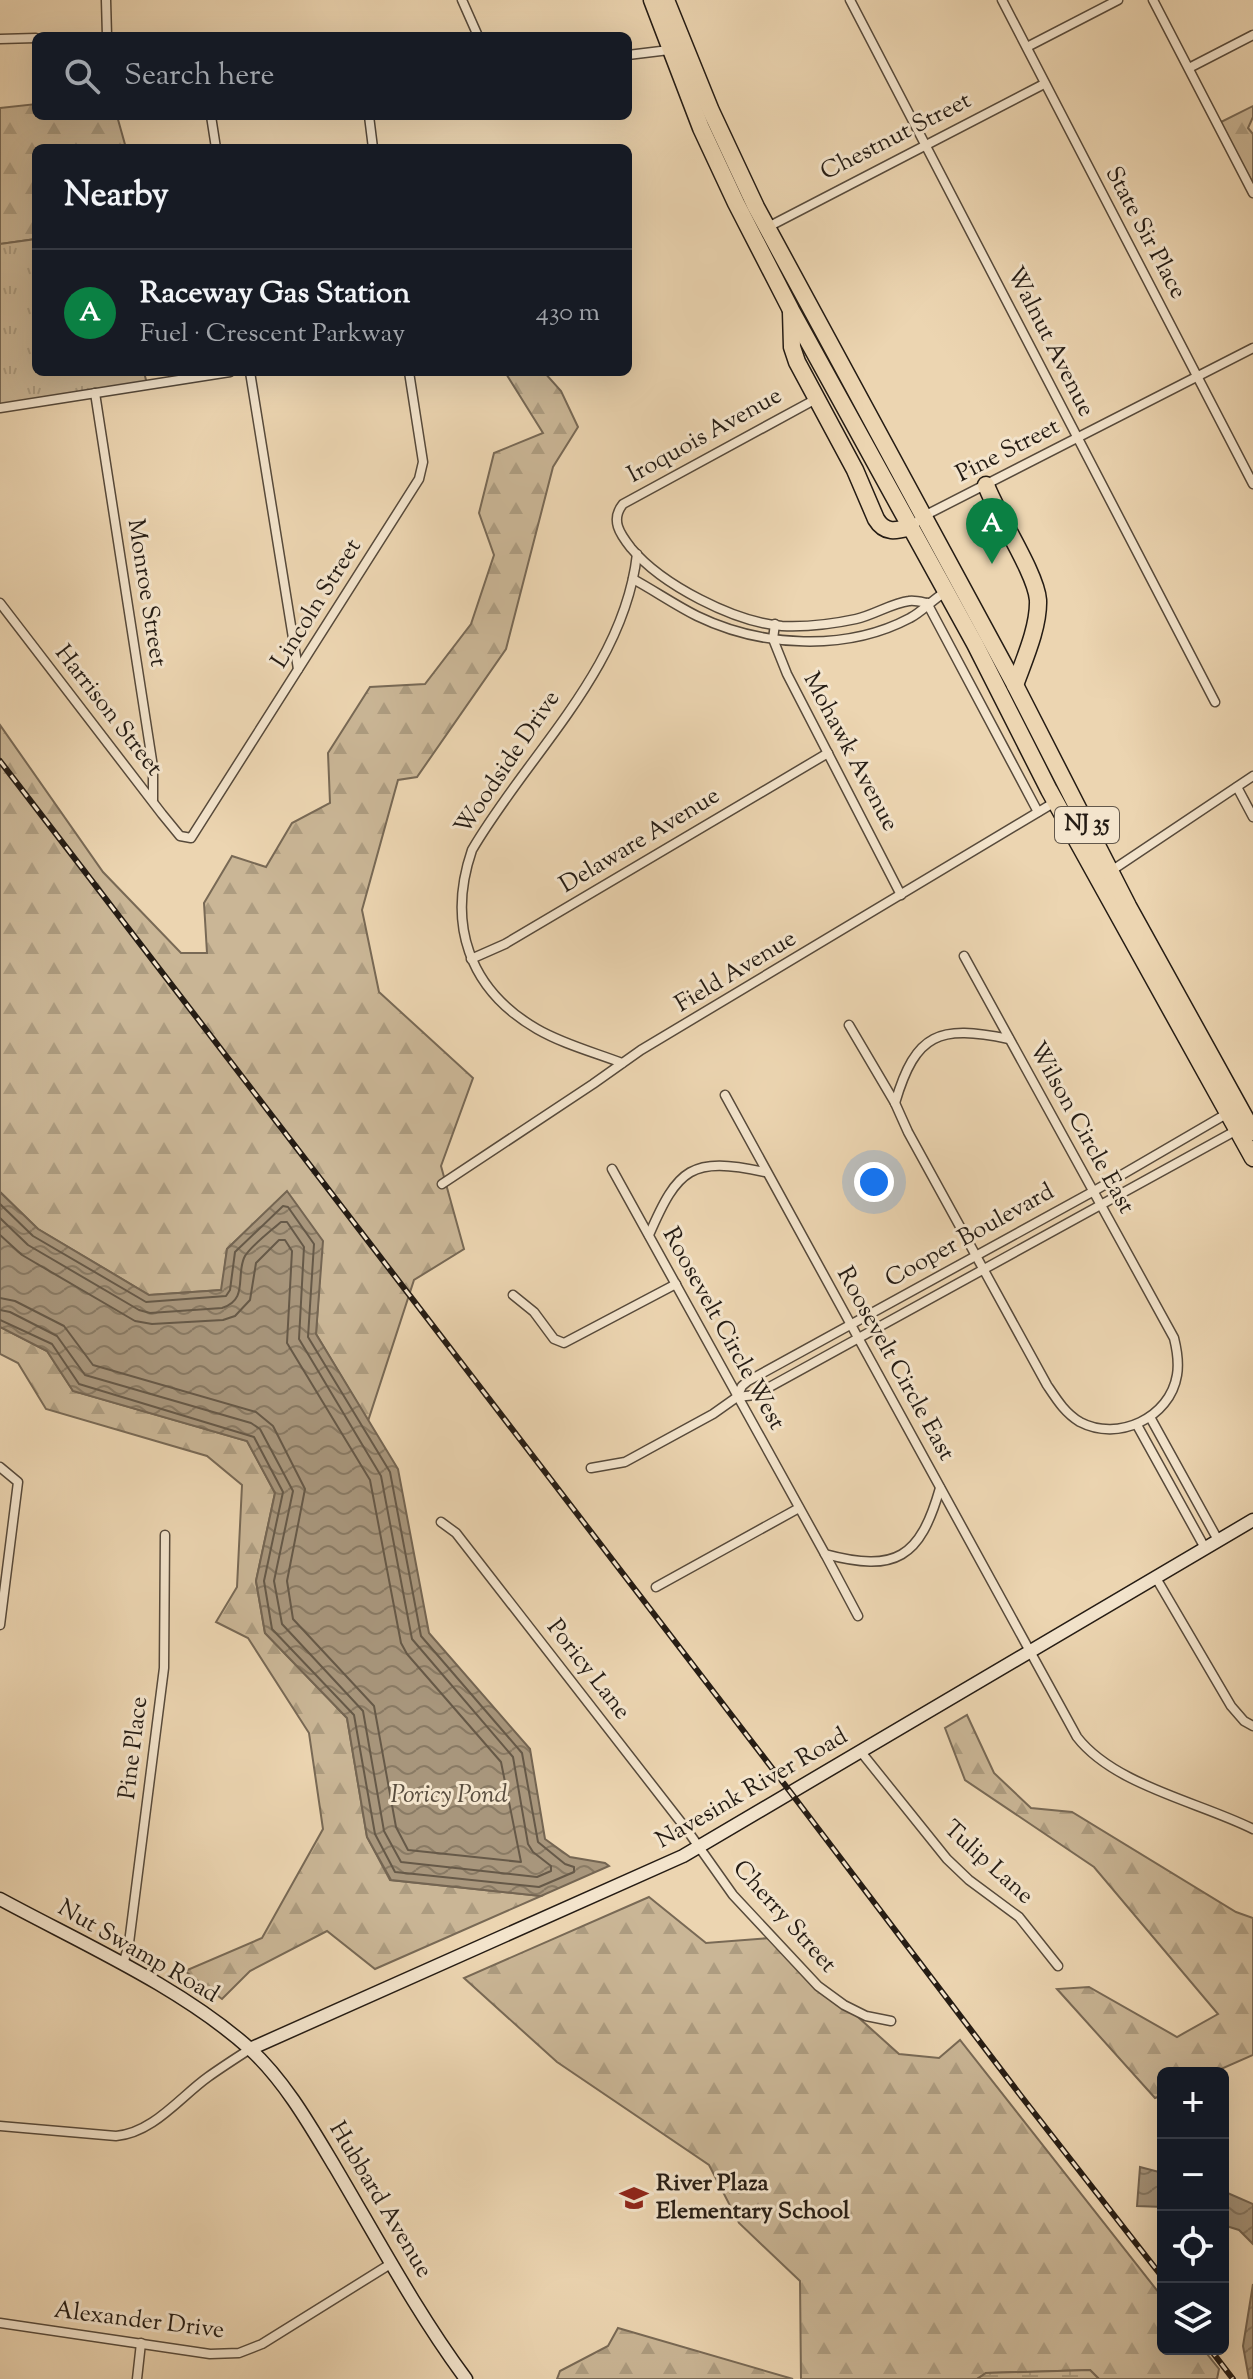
<!DOCTYPE html>
<meta charset="utf-8">
<style>
body{margin:0;font-family:"Sorts Mill Goudy",serif;background:#20242c;color:#f1f3f6}
.controls{position:absolute;right:24px;bottom:24px;display:grid;overflow:hidden;border-radius:12px;box-shadow:0 8px 32px #0002}
.controls button{width:72px;height:72px;display:grid;place-items:center;padding:0;border:0;border-bottom:2px solid #363941;background:#171b24;color:#f1f3f6;font:40px sans-serif}
.you{position:absolute;left:874px;top:1182px;width:28px;height:28px;margin:-20px;border:6px solid #fff;border-radius:50%;background:#1a73e8;box-shadow:0 0 0 12px #1a73e833}
.badge{display:grid;place-items:center;width:52px;height:52px;border-radius:50%;background:#0b8043;color:#fff;font-size:26px;font-weight:700}
.pin{position:absolute;translate:-50% -66px;filter:drop-shadow(0 2px 4px #0008)}
.pin::after{content:'';position:absolute;top:42px;width:28px;height:24px;background:inherit;clip-path:polygon(0 0,100% 0,50% 100%)}
.list{margin:0;padding:0;list-style:none}
h2{display:flex;justify-content:space-between;align-items:center;height:104px;margin:0;padding:0 32px;font-size:34px}
h2 small{font-size:26px;font-weight:400;color:#9ea1a6}
.list li{display:grid;grid-template-columns:52px 1fr auto;gap:24px;align-items:center;box-sizing:border-box;height:128px;padding:0 32px;border-top:2px solid #363941}
.list b{display:block;font-size:30px;white-space:nowrap}
.list p{margin:0;font-size:26px;white-space:nowrap;color:#9ea1a6}
.list em{font-size:26px;font-style:normal;color:#9ea1a6}
.icon{flex:none;width:44px;height:44px;fill:none;stroke:currentColor;stroke-width:2;stroke-linecap:round;stroke-linejoin:round}
.map{position:relative;flex:none;width:1253px;height:2379px;overflow:hidden}
.search{position:absolute;background:#171b24;box-shadow:0 8px 32px #0002;left:32px;top:32px;width:600px;height:88px;display:flex;align-items:center;gap:20px;box-sizing:border-box;padding:0 28px;border-radius:12px;color:#9ea1a6;font-size:30px}
.panel{position:absolute;background:#171b24;box-shadow:0 8px 32px #0002;left:32px;top:144px;width:600px;height:232px;border-radius:12px}
.map>svg:first-child{display:block}
.forest{fill:url(#forest-firs);stroke:#786955;stroke-width:2}
.wetland{fill:url(#wetland-marsh);stroke:#786955;stroke-width:2}
.park{fill:url(#park-tufts);stroke:#786955;stroke-width:2}
.water{fill:url(#water-waves);stroke:#746552;stroke-width:2}
.lines{fill:none;stroke-linecap:round;stroke-linejoin:round}
.shore{stroke:#665948;stroke-width:2}
.street-casing{stroke:#574a3b;stroke-width:11}
.secondary-casing{stroke:#251c14;stroke-width:15}
.highway-casing{stroke:#251c14;stroke-width:19}
.street{stroke:#f3e4cc;stroke-width:8}
.secondary{stroke:#f3e4cc;stroke-width:12}
.highway{stroke:#ecd5b1;stroke-width:16}
.rail-casing{stroke:#251c14;stroke-width:6}
.rail{stroke:#f3e4cc;stroke-width:3;stroke-dasharray:9;stroke-linecap:butt}
.labels{text-anchor:middle;dominant-baseline:central;stroke-width:6;stroke-linejoin:round;paint-order:stroke}
.shield{fill:#f3e4cc;stroke:#63584b;stroke-width:2}
.shield-label{font-size:22px;font-weight:bold;fill:#251c14}
.street-label{font-size:24px;fill:#251c14;stroke:#f3e4cc}
.poi-label{font-size:24px;font-weight:bold;fill:#251c14;stroke:#f3e4cc;text-anchor:start}
.water-label{font-size:26px;font-style:italic;fill:#594d3e;stroke:#f3e4cc}
</style>
<div class="map">
<svg width="1253" height="2379" viewBox="0 0 1253 2379">
<defs>
<pattern id="forest-firs" width="22" height="20" patternUnits="userSpaceOnUse" patternTransform="scale(2)"><rect width="22" height="20" fill="#cab696"/><path d="M5 1l3.5 6h-7zM16 11l3.5 6h-7z" fill="#ad9c80"/></pattern>
<pattern id="wetland-marsh" width="20" height="14" patternUnits="userSpaceOnUse" patternTransform="scale(2)"><rect width="20" height="14" fill="#cab696"/><path d="M1 5h8M5 5V1M11 12h8M15 12V8" fill="none" stroke="#ad9c80"/></pattern>
<pattern id="park-tufts" width="24" height="20" patternUnits="userSpaceOnUse" patternTransform="scale(2)"><rect width="24" height="20" fill="#cab696"/><path d="M3 7l-1-3M5 7V3M7 7l1-3M15 17l-1-3M17 17v-4M19 17l1-3" fill="none" stroke="#ad9c80"/></pattern>
<pattern id="water-waves" width="16" height="10" patternUnits="userSpaceOnUse" patternTransform="scale(2)"><rect width="16" height="10" fill="#a8967c"/><path d="M0 5q4-4 8 0t8 0" fill="none" stroke="#897a64"/></pattern>
</defs>
<rect width="100%" height="100%" fill="#ecd5b1"/>
<filter id="stains"><feTurbulence type="fractalNoise" baseFrequency=".0025" numOctaves="4"/><feColorMatrix values="0 0 0 0 .2 0 0 0 0 .09 0 0 0 0 .02 0 0 0 .5 -.17"/></filter>
<radialGradient id="worn" r=".72"><stop offset=".6" stop-color="#630" stop-opacity="0"/><stop offset="1" stop-color="#630" stop-opacity=".3"/></radialGradient>
<!-- forest -->
<g class="forest">
<polygon points="36,104 36,116 117,116 126,148 36,148 36,239 0,244 0,108"/>
<polygon points="1253,106 1253,117 1248,128 1253,134 1253,183 1219,123"/>
<polygon points="505,372 544,372 561,391 578,427 553,467 506,649 417,777 398,780 362,910 379,992 473,1078 441,1166 464,1249 414,1280 368,1421 316,1334 322,1241 287,1192 227,1249 222,1290 149,1295 38,1229 0,1192 0,725 103,872 181,953 207,953 204,903 232,856 266,867 292,823 330,803 328,753 370,687 425,684 471,624 494,555 479,513 494,453 543,433"/>
<polygon points="0,1327 47,1351 73,1391 247,1441 275,1493 256,1581 265,1633 347,1718 367,1837 390,1880 541,1896 375,1969 327,1931 250,1971 222,1999 185,1971 262,1938 323,1829 309,1733 248,1638 216,1622 237,1587 242,1485 207,1456 46,1409 18,1363 0,1354"/>
<polygon points="967,1715 994,1773 1031,1808 1072,1812 1236,1912 1253,1918 1253,2055 1212,2073 1163,2073 1163,2095 1155,2098 1057,1989 1089,1987 1177,2037 1218,2014 1094,1867 965,1780 945,1728"/>
<polygon points="649,1897 706,1943 770,1938 899,2054 939,2058 960,2040 1163,2298 1163,2349 1203,2349 1219,2369 1217,2379 1099,2379 1090,2370 986,2373 977,2379 801,2379 800,2281 739,2223 709,2165 557,2062 464,1978"/>
<polygon points="618,2328 793,2379 557,2379 560,2371 608,2346"/>
</g>
<!-- wetland -->
<polygon class="wetland" points="1090,2370 1099,2379 977,2379 986,2373"/>
<!-- park -->
<polygon class="park" points="36,239 36,372 144,372 147,384 0,408 0,244"/>
<!-- water -->
<g class="water">
<polygon points="287,1191 323,1241 316,1334 398,1469 429,1633 530,1749 545,1839 570,1857 605,1863 609,1866 541,1896 391,1880 367,1837 347,1718 265,1633 256,1581 275,1493 247,1441 73,1391 47,1351 0,1327 0,1192 38,1229 149,1295 221,1290 227,1249"/>
<polygon points="1140,2167 1163,2173 1163,2207 1137,2206"/>
<polygon points="1223,2191 1253,2204 1253,2244 1239,2230 1223,2225"/>
<polygon points="1253,2284 1253,2379 1249,2379 1243,2346"/>
</g>
<g class="lines">
<!-- shore -->
<g class="shore">
<polyline points="0,1204 33,1236 146,1302 226,1296 230,1290 235,1252 283,1206 288,1207 314,1244 308,1337 390,1472 421,1636 522,1753 538,1842 565,1864 574,1867 574,1872 539,1887 395,1872 375,1834 354,1715 272,1629 264,1581 283,1492 254,1437 79,1384 52,1344 0,1320"/>
<path d="M 0,1218 L 28,1245 L 139,1310 L 150,1313 L 222,1308 C 248,1300 236,1277 244,1258 C 248,1248 272,1230 281,1222 L 287,1222 L 304,1247 L 299,1339 L 381,1476 L 412,1639 L 513,1757 L 528,1844 L 533,1852 L 551,1866 L 551,1871 L 537,1877 L 401,1862 L 384,1831 L 363,1711 L 282,1624 L 274,1581 L 293,1491 L 260,1429 L 251,1423 L 85,1375 L 57,1336 L 10,1312 L 0,1310"/>
<polyline points="0,1235 22,1255 135,1321 152,1324 223,1320 235,1316 250,1300 256,1263 279,1240 285,1240 292,1251 287,1343 370,1480 401,1643 407,1654 501,1762 521,1862 408,1850 396,1827 374,1706 293,1619 287,1581 305,1489 273,1426 256,1412 93,1365 64,1326 15,1301 0,1298"/>
</g>
<defs>
<g id="street">
<polyline points="106,0 107,36"/>
<polyline points="462,0 478,36"/>
<polyline points="850,0 1215,702"/>
<polyline points="1002,0 1253,484"/>
<polyline points="1153,0 1253,193"/>
<polyline points="0,39 36,38"/>
<polyline points="1027,47 1118,0"/>
<polyline points="628,55 669,50"/>
<polyline points="1189,68 1253,35"/>
<polyline points="211,116 216,148"/>
<polyline points="369,116 373,148"/>
<polyline points="768,227 1044,84"/>
<polyline points="250,372 298,669"/>
<polyline points="95,393 153,767 153,800"/>
<path d="M 816,399 L 623,504 C 610,520 620,534 631,548 C 662,585 734,622 782,626 C 806,627 833,624 856,619 C 874,615 892,603 909,601 C 914,600 922,602 927,603"/>
<polyline points="0,408 230,372"/>
<polyline points="911,527 924,516 1253,348"/>
<path d="M 633,579 C 655,591 675,605 697,616 C 761,647 846,652 910,618 C 922,612 932,600 944,593"/>
<polyline points="0,603 162,814 180,836 191,838 419,479 423,462 409,372"/>
<polyline points="927,603 1038,812"/>
<polyline points="775,624 773,639 787,674 901,895"/>
<polyline points="1237,787 1253,817"/>
<polyline points="1111,871 1253,776"/>
<polyline points="471,959 505,944 828,753"/>
<path d="M 849,1025 L 895,1103 L 908,1132 L 1047,1385 C 1057,1400 1065,1413 1080,1422 C 1118,1442 1170,1418 1177,1375 C 1179,1363 1177,1350 1174,1338 L 964,956"/>
<path d="M 622,1063 C 593,1052 563,1044 537,1029 C 468,989 447,923 472,850 C 528,754 624,670 637,554"/>
<path d="M 725,1095 L 1077,1737 C 1114,1785 1199,1802 1253,1829"/>
<path d="M 895,1103 C 916,1032 939,1025 1009,1039"/>
<path d="M 612,1169 L 825,1554 C 896,1573 920,1558 940,1488"/>
<polyline points="442,1184 593,1084 641,1050 1055,802"/>
<path d="M 649,1235 C 678,1168 691,1156 765,1172"/>
<polyline points="513,1295 534,1312 554,1339 564,1343 676,1284"/>
<polyline points="737,1397 742,1386 748,1381 1094,1191 1228,1113"/>
<polyline points="1150,1417 1218,1540"/>
<polyline points="1137,1425 1205,1548"/>
<polyline points="0,1467 18,1482 0,1625"/>
<polyline points="591,1468 625,1462 713,1414 737,1397 755,1395 1237,1130"/>
<polyline points="441,1522 456,1533 687,1830 733,1895 818,1986 844,2005 866,2016 891,2021"/>
<polyline points="825,1554 858,1616"/>
<polyline points="1156,1578 1231,1706 1244,1721 1253,1726"/>
<polyline points="656,1587 799,1508"/>
<polyline points="861,1752 947,1859 969,1880 1019,1917 1058,1966"/>
<polyline points="123,1965 129,1943 164,1668 165,1535"/>
<path d="M 0,2126 L 116,2136 C 153,2133 180,2097 208,2077 C 222,2067 236,2058 250,2049"/>
<polyline points="0,2323 210,2354 239,2353 262,2344 392,2263"/>
<polyline points="137,2379 141,2343"/>
</g>
<g id="secondary">
<path d="M 0,1899 C 81,1943 181,1987 250,2049 C 285,2081 311,2127 335,2167 C 377,2238 417,2313 466,2379"/>
<polyline points="250,2049 683,1856 1253,1520"/>
</g>
<g id="highway">
<polyline points="652,0 701,128 736,203 791,310 975,644 1049,790 1253,1158"/>
<polyline points="666,0 711,111 756,207 1015,685 1128,906 1253,1132"/>
<path d="M 791,312 L 792,347 L 797,362 L 855,470 L 876,519 C 885,534 896,531 911,527"/>
<path d="M 986,485 C 997,515 1036,573 1038,600 C 1039,627 1024,660 1015,685"/>
</g>
</defs>
<!-- street casing -->
<use href="#street" class="street-casing"/>
<!-- secondary casing -->
<use href="#secondary" class="secondary-casing"/>
<!-- highway casing -->
<use href="#highway" class="highway-casing"/>
<!-- street -->
<use href="#street" class="street"/>
<!-- secondary -->
<use href="#secondary" class="secondary"/>
<!-- highway -->
<use href="#highway" class="highway"/>
<defs>
<g id="rail">
<polyline points="0,761 785,1785 1021,2096 1163,2278"/>
<polyline points="1210,2349 1233,2379"/>
</g>
</defs>
<!-- rail casing -->
<use href="#rail" class="rail-casing"/>
<!-- rail -->
<use href="#rail" class="rail"/>
</g>
<!-- icons -->
<defs>
<symbol id="school-bare" viewBox="-9 -9 18 18"><path d="M0-5L7-2L0 1L-7-2ZM-4 1L0 2.5L4 1V4Q0 6-4 4Z" fill="#8f2418" stroke="#f3e4cc" stroke-width="2.5" paint-order="stroke"/></symbol>
</defs>
<g fill-rule="evenodd">
<use href="#school-bare" x="614" y="2178" width="40" height="40"/>
</g>
<g class="labels">
<!-- shield labels -->
<rect class="shield" x="1055" y="807" width="64" height="36" rx="6"/>
<g class="shield-label">
<text x="1087" y="825">NJ 35</text>
</g>
<!-- street labels -->
<g class="street-label">
<text transform="translate(896 137) rotate(-27)">Chestnut Street</text>
<text transform="translate(1145 233) rotate(62)">State Sir Place</text>
<text transform="translate(1050 342) rotate(63)">Walnut Avenue</text>
<text transform="translate(705 436) rotate(-29)">Iroquois Avenue</text>
<text transform="translate(1008 451) rotate(-27)">Pine Street</text>
<text transform="translate(146 593) rotate(81)">Monroe Street</text>
<text transform="translate(317 604) rotate(-58)">Lincoln Street</text>
<text transform="translate(108 711) rotate(52)">Harrison Street</text>
<text transform="translate(850 752) rotate(62)">Mohawk Avenue</text>
<text transform="translate(508 763) rotate(-56)">Woodside Drive</text>
<text transform="translate(640 841) rotate(-31)">Delaware Avenue</text>
<text transform="translate(736 972) rotate(-31)">Field Avenue</text>
<text transform="translate(1081 1128) rotate(61)">Wilson Circle East</text>
<text transform="translate(970 1236) rotate(-29)">Cooper Boulevard</text>
<text transform="translate(723 1329) rotate(61)">Roosevelt Circle West</text>
<text transform="translate(895 1364) rotate(61)">Roosevelt Circle East</text>
<text transform="translate(588 1670) rotate(52)">Poricy Lane</text>
<text transform="translate(134 1748) rotate(-83)">Pine Place</text>
<text transform="translate(752 1789) rotate(-30)">Navesink River Road</text>
<text transform="translate(988 1863) rotate(42)">Tulip Lane</text>
<text transform="translate(784 1917) rotate(48)">Cherry Street</text>
<text transform="translate(138 1952) rotate(30)">Nut Swamp Road</text>
<text transform="translate(380 2200) rotate(59)">Hubbard Avenue</text>
<text transform="translate(139 2321) rotate(7)">Alexander Drive</text>
</g>
<!-- poi labels -->
<g class="poi-label">
<text x="656" y="2184">River Plaza<tspan x="656" dy="28">Elementary School</tspan></text>
</g>
<!-- water labels -->
<g class="water-label">
<text x="449" y="1795">Poricy Pond</text>
</g>
</g>
<rect width="100%" height="100%" filter="url(#stains)"/>
<rect width="100%" height="100%" fill="url(#worn)"/>
</svg>
<div class="controls">
<button>+</button>
<button>−</button>
<button><svg class="icon" aria-label="locate" viewBox="0 0 24 24"><circle cx="12" cy="12" r="6"/><path d="M12 2v4M12 18v4M2 12h4M18 12h4"/></svg></button>
<button><svg class="icon" aria-label="layers" viewBox="0 0 24 24"><path d="M12 4l9 5-9 5-9-5zM3 14l9 5 9-5"/></svg></button>
</div>
<div class="you"></div>
<div class="pin badge" style="left:992px;top:564px">A</div>
<div class="search"><svg class="icon" aria-label="search" viewBox="0 0 24 24"><circle cx="10" cy="10" r="6"/><path d="M15 15l6 6"/></svg>Search here</div>
<section class="panel">
<h2>Nearby<small></small></h2>
<ul class="list">
<li><span class="badge">A</span><div><b>Raceway Gas Station</b><p>Fuel · Crescent Parkway</p></div><em>430 m</em></li>
</ul>
</section>
</div>
